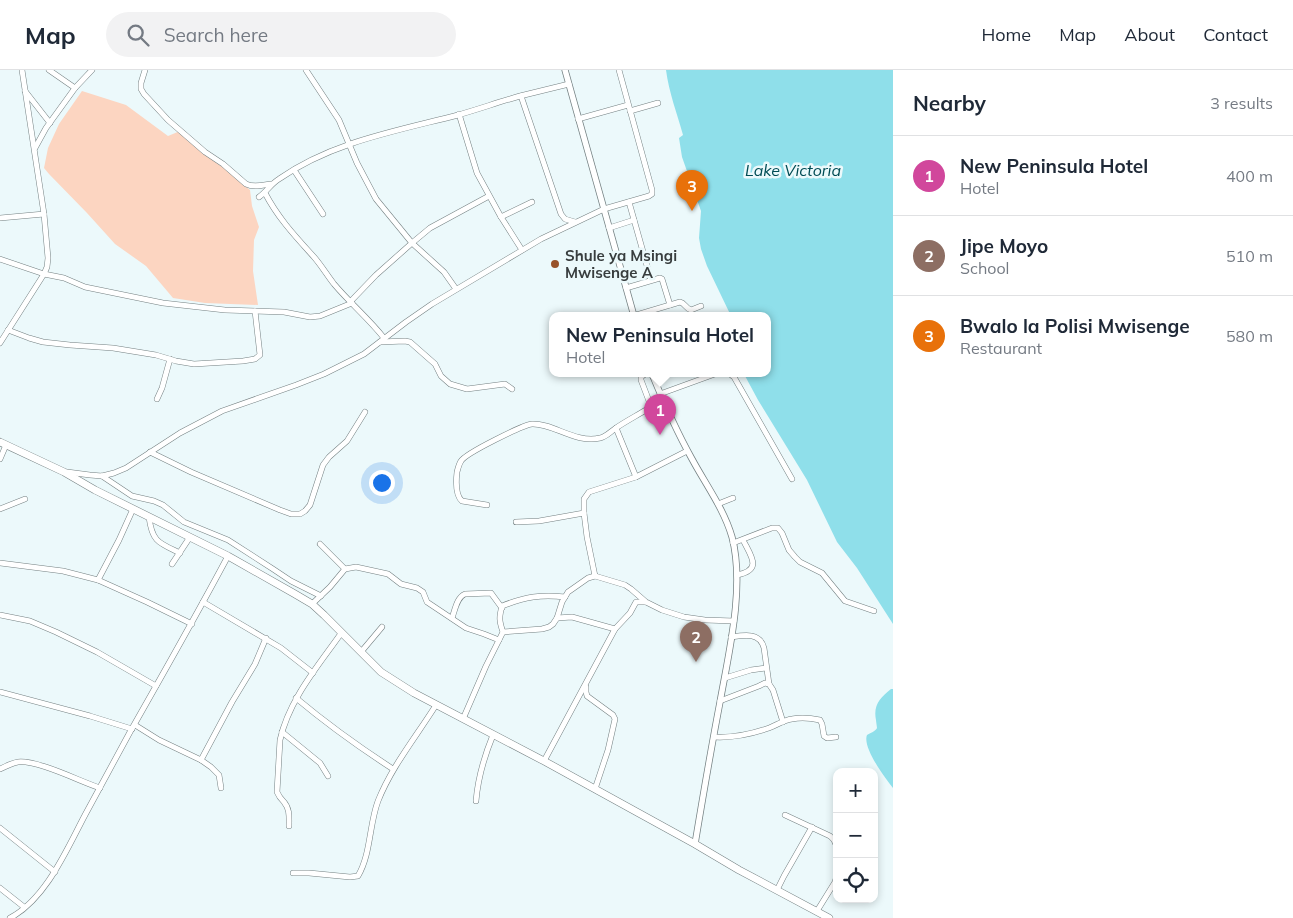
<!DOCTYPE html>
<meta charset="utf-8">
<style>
body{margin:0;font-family:Mulish,sans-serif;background:#f2f2f3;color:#1f2937}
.controls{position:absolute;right:15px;bottom:15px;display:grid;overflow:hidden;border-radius:10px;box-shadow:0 2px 8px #0003}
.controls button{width:45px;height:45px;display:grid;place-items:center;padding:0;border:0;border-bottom:1px solid #e0e1e3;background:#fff;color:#1f2937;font:25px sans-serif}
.you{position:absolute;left:381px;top:412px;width:18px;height:18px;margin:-12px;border:4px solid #fff;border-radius:50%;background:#1a73e8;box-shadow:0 0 0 8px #1a73e833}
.badge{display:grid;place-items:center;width:32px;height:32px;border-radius:50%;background:#111827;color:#fff;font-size:16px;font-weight:700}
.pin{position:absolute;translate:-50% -41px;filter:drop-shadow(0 1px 2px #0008)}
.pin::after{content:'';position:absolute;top:26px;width:18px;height:15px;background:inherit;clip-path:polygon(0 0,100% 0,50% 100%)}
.popup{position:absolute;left:549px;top:242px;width:222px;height:65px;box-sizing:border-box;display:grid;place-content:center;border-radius:10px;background:#fff;filter:drop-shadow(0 1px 4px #0005);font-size:16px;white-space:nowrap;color:#747a83}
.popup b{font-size:19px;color:#1f2937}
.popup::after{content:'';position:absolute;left:50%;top:100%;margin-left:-10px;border:10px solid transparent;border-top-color:#fff}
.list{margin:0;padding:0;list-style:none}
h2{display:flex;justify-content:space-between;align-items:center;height:65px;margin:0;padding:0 20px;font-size:21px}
h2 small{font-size:16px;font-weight:400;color:#747a83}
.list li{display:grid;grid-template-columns:32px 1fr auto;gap:15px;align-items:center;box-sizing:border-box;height:80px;padding:0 20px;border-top:1px solid #e0e1e3}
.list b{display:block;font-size:19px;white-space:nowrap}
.list p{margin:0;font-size:16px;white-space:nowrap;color:#747a83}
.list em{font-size:16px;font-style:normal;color:#747a83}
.icon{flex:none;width:28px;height:28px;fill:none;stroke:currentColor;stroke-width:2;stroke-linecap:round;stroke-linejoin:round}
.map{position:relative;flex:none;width:893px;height:848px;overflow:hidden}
header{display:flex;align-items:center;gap:30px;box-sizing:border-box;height:70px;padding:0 25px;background:#fff;border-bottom:1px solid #e0e1e3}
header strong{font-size:24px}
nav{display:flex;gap:28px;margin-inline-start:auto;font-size:18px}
.search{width:350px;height:45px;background:#f2f2f3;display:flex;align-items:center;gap:12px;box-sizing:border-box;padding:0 18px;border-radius:28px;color:#747a83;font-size:19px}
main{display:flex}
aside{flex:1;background:#fff}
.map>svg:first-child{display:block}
.green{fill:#fcd5c1}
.water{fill:#8fdfea}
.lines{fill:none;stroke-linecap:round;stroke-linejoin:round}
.minor-casing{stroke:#748082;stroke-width:6}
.tertiary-casing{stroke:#748082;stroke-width:7}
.secondary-casing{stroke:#748082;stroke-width:8}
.minor{stroke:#fff;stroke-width:5}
.tertiary{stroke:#fff;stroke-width:5.5}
.secondary{stroke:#fff;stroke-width:7}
.poi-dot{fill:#985229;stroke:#ecf9fb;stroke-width:2}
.labels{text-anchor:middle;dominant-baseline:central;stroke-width:5;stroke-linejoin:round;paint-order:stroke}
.poi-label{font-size:15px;font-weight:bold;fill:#383d3e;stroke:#ecf9fb;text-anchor:start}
.water-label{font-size:16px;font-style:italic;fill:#004c55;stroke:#ecf9fb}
</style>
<header>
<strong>Map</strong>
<div class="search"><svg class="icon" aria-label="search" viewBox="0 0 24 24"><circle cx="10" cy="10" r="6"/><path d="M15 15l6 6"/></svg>Search here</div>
<nav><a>Home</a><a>Map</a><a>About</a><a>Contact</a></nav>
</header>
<main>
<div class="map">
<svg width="893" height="848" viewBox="0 0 893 848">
<rect width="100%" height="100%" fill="#ecf9fb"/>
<!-- green -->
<polygon class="green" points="82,21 126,35 168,66 180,61 250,120 252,136 259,157 254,170 253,201 258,235 205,233 173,228 146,196 115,174 87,143 49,104 44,98 48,78 59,54"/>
<!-- water -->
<g class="water">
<path d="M 666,0 L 893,0 L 893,554 L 857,498 L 837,472 L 807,410 L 758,330 L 744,304 L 768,304 L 768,246 L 731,246 L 707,196 L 701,179 L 699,168 L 701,141 L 682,87 L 679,68 L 683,65 C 677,43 669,23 666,0 Z"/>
<path d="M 891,619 L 893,619 L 893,718 C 885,708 862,677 867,665 C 870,663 876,661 877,658 C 877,657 876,651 876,650 C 873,635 880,628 891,619 Z"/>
</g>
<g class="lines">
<defs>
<g id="minor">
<polyline points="49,0 75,18"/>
<path d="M 145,0 L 141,13 L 141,19 L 144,24 L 168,50 L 190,69 L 205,82 L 223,94 L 246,114 C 254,118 263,115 271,114"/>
<polyline points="306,0 339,50 357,93 376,129 412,173 444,202 456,219"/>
<polyline points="25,21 50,53"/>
<polyline points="521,26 561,144 565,149 575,152"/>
<polyline points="630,41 658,33"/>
<polyline points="459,44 477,103 501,147 522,180"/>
<polyline points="578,49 628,35"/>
<polyline points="35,78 46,58 75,18 92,0"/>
<polyline points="294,100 323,144"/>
<path d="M 265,123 C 278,148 295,166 314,187 C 321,195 327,205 334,214 C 350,233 369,249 384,268"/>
<path d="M 259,127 C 267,121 271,114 279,109 C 332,72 396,61 458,45 C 479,39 499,32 520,26 C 536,22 553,18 569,14"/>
<polyline points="629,132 651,210"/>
<polyline points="501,147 532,132"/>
<polyline points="0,148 44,144"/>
<polyline points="609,158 634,150"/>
<polyline points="0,189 44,204 64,208 85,217 163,233 225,240 284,242 310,247 320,246 352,233"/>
<polyline points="626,218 660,208 662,209 670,235"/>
<polyline points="351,231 376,205 412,173 430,158 489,126"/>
<path d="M 633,246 L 680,232 C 685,233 686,239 691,240 L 701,236"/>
<polyline points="8,260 29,268 43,272 70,275 113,278 156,285 176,291 194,294 243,291 255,289 260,285 255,241"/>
<polyline points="380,272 405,271 410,272 435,294 441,306 450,314 467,319 505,314 512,319"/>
<polyline points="0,273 44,204 47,197 48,188 44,144 22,0"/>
<polyline points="730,304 734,307 792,409"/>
<polyline points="660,324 715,304"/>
<polyline points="157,329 162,318 170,289"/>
<polyline points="616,358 636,407"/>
<polyline points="150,382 191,402 280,440 291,444 300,444 305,441 310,435 323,395 329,387 347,371 365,342"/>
<polyline points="0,389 6,375"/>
<polyline points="67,402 90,405 102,406 114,403 126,398 180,363 222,341 296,315 324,304 364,284 406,252 432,234 541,169 604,139 649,126 652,124 652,120 619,0"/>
<polyline points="102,406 132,426 154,431 163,435 184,452 228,470 273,499 291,511 321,526"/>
<polyline points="718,434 733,428"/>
<path d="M 487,435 L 462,431 C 455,425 456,411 457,402 C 458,398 459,394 461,391 C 466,383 523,355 532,354 C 553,353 576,374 600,368 C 606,367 610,362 616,358 C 626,351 638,345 649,338 L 649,331 L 641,310 L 641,307 L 645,304"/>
<polyline points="0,439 25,429"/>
<path d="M 149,447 C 152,472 159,473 180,483"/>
<polyline points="516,452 539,451 584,443"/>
<polyline points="733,473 772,458 778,458 782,463 789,480 795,487 800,492 822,503 845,531 874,541"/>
<polyline points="320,474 345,499"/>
<polyline points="0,493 63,501 98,510 147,532 192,554"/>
<polyline points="172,494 190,467"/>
<path d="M 737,505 C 763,500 751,486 743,470"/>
<polyline points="595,506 587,467 584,443 584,429 589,422 636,407 687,381"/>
<polyline points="98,510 119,470 133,439"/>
<polyline points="203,532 281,578 313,603"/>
<polyline points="312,534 330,517 345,499 356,497 388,504 401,514 417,518 423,522 427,532 466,558 484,564 499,570"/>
<polyline points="0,545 30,551 56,562 97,582 156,616"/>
<path d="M 452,548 C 455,540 457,527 465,524 L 491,523 L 502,538"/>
<polyline points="557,548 572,547 615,559"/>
<polyline points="503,562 542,559 549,557 553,554 557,548 562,532 568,522 588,508 595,506 625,515 631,519 646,532 662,540 684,547 705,550 734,551"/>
<path d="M 731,567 C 744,565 760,562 764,578 L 769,614"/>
<polyline points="361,582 382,557"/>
<polyline points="725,608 751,600 766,598"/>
<polyline points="586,617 586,622 587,626 613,645 615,649 608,680 595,719"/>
<polyline points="0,622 90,646 132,659"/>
<path d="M 296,628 C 327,654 359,677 393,699"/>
<polyline points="720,631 759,616 765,613 769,614 773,620 783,652"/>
<path d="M 463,649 L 486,596 L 503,562 C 499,551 499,547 502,536 C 525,527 541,524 565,527"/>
<polyline points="135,655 159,670 201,690 211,697 219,705 221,718"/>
<polyline points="282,662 320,693 328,706"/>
<path d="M 714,667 C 733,668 752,664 769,658 C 777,655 784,650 792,649 C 801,647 811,648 820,650 L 822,654 L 824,666 L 827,668 L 836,667"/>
<polyline points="201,690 232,632 255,594 266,568"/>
<polyline points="544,691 615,559 630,543 636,532 645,532"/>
<path d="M 0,699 C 6,696 12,693 18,692 C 38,690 79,711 100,718"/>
<path d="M 476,731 C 478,707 484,687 493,665"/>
<polyline points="785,745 830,766 834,770 837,777"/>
<path d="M 289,756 C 289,747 290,739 284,732 C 281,729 279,727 277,722 L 280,670 C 289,629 319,595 342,562"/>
<polyline points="0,758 55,802"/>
<path d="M 293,803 L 309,803 L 350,807 L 358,806 C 371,784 369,755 378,731 C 392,696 416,667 436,635"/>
<polyline points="0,818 24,837"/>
<polyline points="777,820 784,806 812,757"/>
<polyline points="817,841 835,812 837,805"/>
<path d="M 10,848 C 46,829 67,779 85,745 C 100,717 115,690 130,662 C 163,604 196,546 228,486"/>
</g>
<g id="tertiary">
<polyline points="565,0 634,246"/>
<path d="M 652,304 C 664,333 677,362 692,389 C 706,415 724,439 732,467 C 745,516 729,582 720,632 C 711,679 703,726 695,774"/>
</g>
<polyline id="secondary" points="0,372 64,402 95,420 228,486 295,524 312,534 324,545 381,602 414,623 544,691 695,774 739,800 829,848"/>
</defs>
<!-- minor casing -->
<use href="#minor" class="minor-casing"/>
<!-- tertiary casing -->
<use href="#tertiary" class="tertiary-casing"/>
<!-- secondary casing -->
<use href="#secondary" class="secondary-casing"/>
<!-- minor -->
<use href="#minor" class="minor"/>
<!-- tertiary -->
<use href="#tertiary" class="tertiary"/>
<!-- secondary -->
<use href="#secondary" class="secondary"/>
</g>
<!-- markers -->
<circle class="poi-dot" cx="555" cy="194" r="5"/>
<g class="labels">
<!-- poi labels -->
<g class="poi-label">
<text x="565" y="185">Shule ya Msingi<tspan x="565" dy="17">Mwisenge A</tspan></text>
</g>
<!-- water labels -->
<g class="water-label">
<text x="793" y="100">Lake Victoria</text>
</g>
</g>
</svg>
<div class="controls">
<button>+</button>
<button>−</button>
<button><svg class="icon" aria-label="locate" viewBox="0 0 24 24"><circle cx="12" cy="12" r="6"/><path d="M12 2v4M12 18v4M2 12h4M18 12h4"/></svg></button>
</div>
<div class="you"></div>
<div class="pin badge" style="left:660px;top:365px;background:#d1479c">1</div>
<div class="popup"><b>New Peninsula Hotel</b>Hotel</div>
<div class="pin badge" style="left:696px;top:592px;background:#8d6e63">2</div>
<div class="pin badge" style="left:692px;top:141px;background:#e8710a">3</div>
</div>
<aside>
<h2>Nearby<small>3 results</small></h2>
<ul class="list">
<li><span class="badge" style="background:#d1479c">1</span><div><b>New Peninsula Hotel</b><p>Hotel</p></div><em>400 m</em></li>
<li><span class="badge" style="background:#8d6e63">2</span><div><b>Jipe Moyo</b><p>School</p></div><em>510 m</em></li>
<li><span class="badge" style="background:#e8710a">3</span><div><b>Bwalo la Polisi Mwisenge</b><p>Restaurant</p></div><em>580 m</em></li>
</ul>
</aside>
</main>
